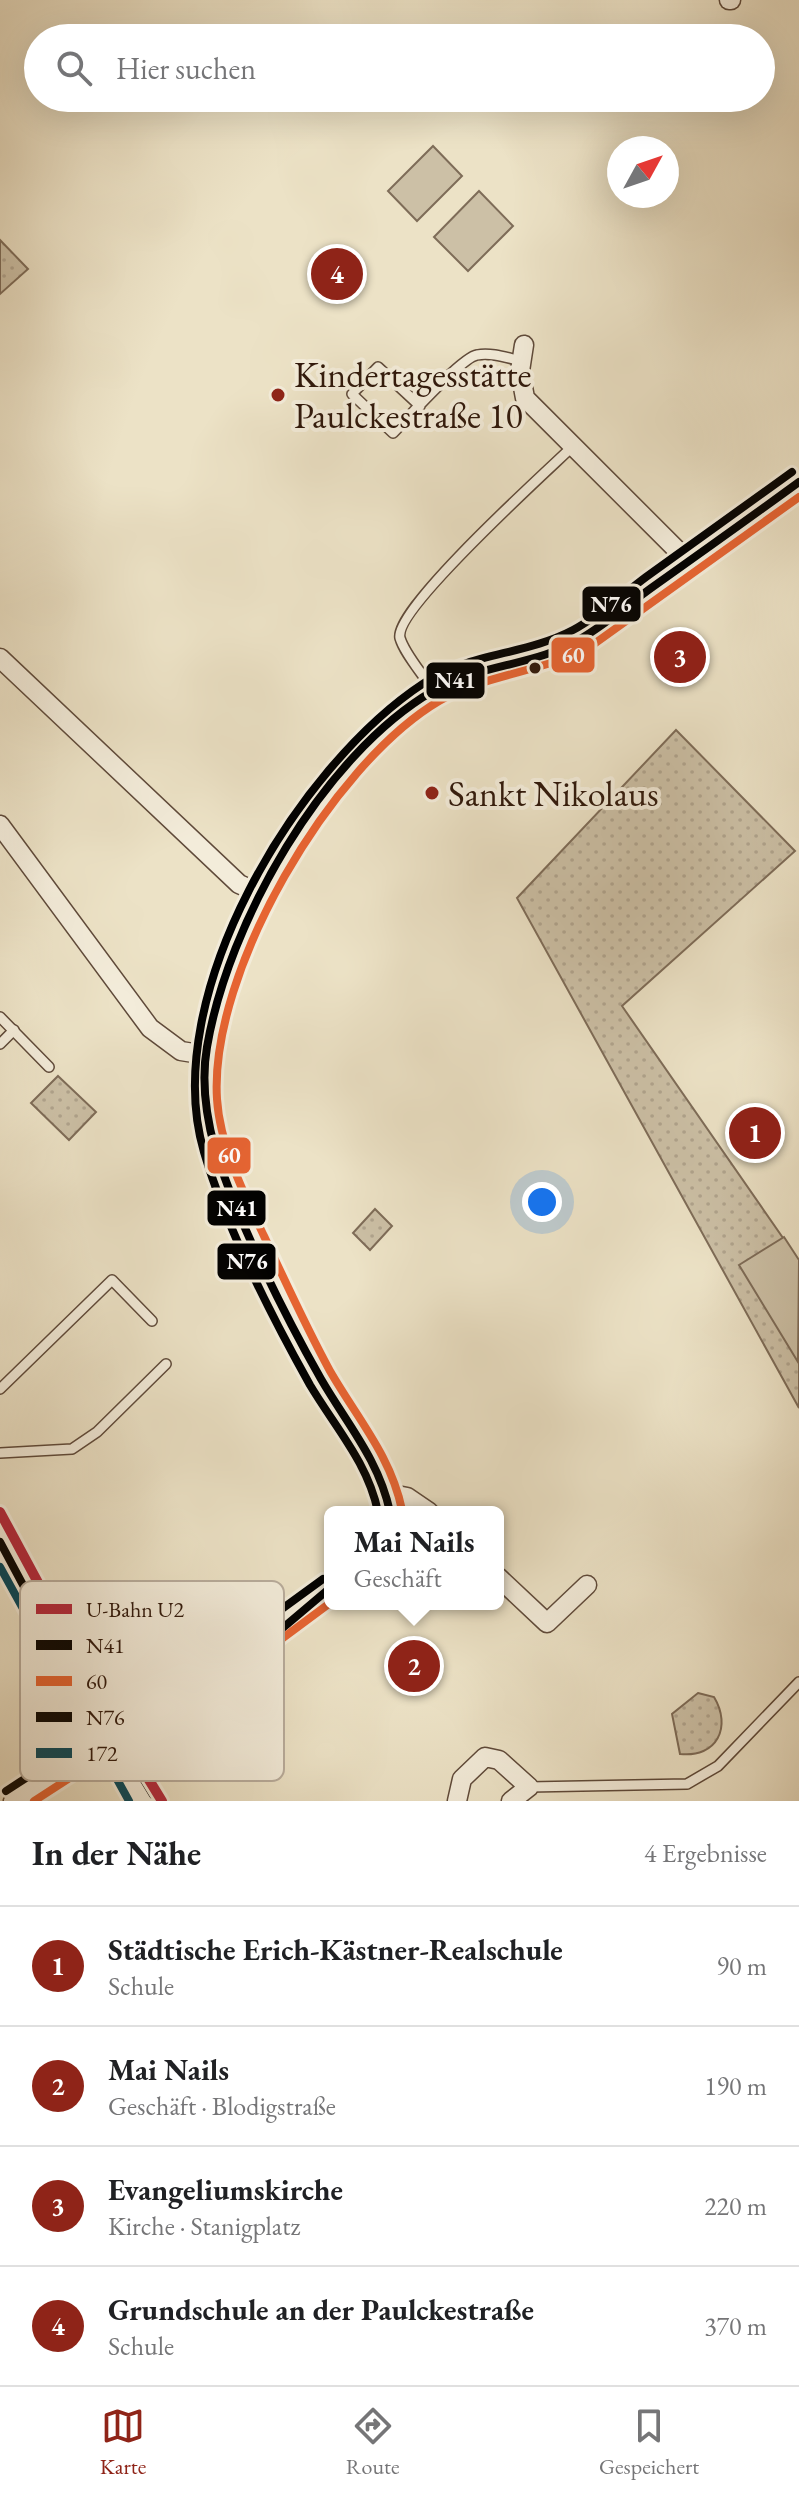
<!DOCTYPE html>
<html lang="de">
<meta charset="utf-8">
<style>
body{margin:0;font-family:"EB Garamond",serif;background:#f6f6f6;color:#202124}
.compass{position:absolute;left:607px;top:136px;width:72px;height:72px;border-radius:50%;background:#fff;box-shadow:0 8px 32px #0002;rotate:50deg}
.you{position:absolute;left:542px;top:1202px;width:28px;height:28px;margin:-20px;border:6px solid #fff;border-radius:50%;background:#1a73e8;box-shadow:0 0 0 12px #1a73e833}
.badge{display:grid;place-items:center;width:52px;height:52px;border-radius:50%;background:#8f2418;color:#fff;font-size:26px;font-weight:700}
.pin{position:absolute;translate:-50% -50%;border:4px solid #fff;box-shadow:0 2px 8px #0006}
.popup{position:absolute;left:324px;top:1506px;width:180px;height:104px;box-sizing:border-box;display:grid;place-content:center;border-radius:12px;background:#fff;filter:drop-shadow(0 2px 6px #0005);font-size:26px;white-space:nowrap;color:#757577}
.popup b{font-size:30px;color:#202124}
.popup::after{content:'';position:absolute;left:50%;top:100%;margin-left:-16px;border:16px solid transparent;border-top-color:#fff}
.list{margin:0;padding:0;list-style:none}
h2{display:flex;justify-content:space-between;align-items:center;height:104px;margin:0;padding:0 32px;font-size:34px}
h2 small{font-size:26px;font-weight:400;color:#757577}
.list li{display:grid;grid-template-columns:52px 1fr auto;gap:24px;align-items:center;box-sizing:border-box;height:120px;padding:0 32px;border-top:2px solid #e0e0e0}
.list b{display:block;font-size:30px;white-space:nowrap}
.list p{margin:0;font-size:26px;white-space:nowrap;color:#757577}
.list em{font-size:26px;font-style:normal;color:#757577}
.icon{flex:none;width:44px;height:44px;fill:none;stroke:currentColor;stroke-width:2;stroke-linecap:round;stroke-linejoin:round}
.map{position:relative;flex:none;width:799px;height:1801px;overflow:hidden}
.search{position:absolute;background:#fff;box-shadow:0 8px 32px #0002;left:24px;right:24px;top:24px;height:88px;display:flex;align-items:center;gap:20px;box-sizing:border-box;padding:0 28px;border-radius:44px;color:#757577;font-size:30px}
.sheet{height:584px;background:#fff}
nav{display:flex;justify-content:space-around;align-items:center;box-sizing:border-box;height:112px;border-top:2px solid #e0e0e0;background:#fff;font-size:22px;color:#757577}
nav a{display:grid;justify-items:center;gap:4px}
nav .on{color:#8f2418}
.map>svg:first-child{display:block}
.grass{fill:url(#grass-dots);stroke:#7e6c58;stroke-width:2}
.garden{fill:#ccc0a6;stroke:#7e6c58;stroke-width:2}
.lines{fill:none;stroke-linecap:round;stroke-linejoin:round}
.service-casing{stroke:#5f4a3a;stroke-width:12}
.minor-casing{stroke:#5f4a3a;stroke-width:21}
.secondary-casing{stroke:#30180b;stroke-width:29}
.service{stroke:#f3ecda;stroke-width:9}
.minor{stroke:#f3ecda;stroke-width:18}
.secondary{stroke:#f3ecda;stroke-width:26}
.bus-1-casing{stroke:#f3ecda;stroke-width:14}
.bus-2-casing{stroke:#f3ecda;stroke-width:14}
.bus-3-casing{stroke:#f3ecda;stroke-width:14}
.bus-4-casing{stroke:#f3ecda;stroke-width:14}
.bus-1{stroke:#000;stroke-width:8}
.bus-2{stroke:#e66432;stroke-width:8}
.bus-3{stroke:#000;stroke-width:8}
.bus-4{stroke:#00465a;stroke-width:8}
.metro-1-casing{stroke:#f3ecda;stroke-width:16}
.metro-1{stroke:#b4283c;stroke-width:10}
.poi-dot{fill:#8f2418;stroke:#f3ecda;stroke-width:3}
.bus-dot{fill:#30180b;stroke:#f3ecda;stroke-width:3}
.labels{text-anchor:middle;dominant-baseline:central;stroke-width:8;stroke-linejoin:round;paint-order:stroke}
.poi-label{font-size:36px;fill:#30180b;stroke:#f3ecda;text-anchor:start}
.key{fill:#f3ecda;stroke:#b8ac9c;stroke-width:2}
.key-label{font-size:22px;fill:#30180b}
.line-badge{stroke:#f3ecda;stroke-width:3}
.badge-label{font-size:22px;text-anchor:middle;font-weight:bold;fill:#fff}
</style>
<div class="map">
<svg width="799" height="1801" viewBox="0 0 799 1801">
<defs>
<pattern id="grass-dots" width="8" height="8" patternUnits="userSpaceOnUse" patternTransform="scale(2)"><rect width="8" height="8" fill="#ccc0a6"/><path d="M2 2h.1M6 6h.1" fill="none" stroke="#b0a48e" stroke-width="1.8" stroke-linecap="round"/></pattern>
</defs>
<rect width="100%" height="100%" fill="#ece2c6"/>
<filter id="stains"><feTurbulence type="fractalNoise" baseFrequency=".0025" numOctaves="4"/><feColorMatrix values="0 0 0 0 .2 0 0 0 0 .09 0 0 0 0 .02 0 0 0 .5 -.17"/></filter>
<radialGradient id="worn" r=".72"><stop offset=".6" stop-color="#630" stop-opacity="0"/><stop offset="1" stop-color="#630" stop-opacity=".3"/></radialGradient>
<!-- grass -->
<g class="grass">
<polygon points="0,240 28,269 0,294"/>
<polygon points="676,730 795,851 622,1006 799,1261 799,1408 517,898"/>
<polygon points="58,1076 96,1112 69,1140 31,1103"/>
<polygon points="375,1209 392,1226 370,1250 353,1233"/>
<path d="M 698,1693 L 714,1697 C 732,1727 717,1758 680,1754 L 672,1714 Z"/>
</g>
<!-- garden -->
<g class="garden">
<polygon points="433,146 462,176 417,221 388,191"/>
<polygon points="479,191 513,226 468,271 434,237"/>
<polygon points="784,1237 799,1260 798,1362 739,1265"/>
</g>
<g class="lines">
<defs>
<g id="service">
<path d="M 420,406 L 378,367 L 352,394 L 393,433 C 407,419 462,357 477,355 C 491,352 508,358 521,361"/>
<path d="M 433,691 C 424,675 405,655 400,638 C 393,610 546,472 572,447"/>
<polyline points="0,1017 49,1067"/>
<polyline points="0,1044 14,1030"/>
<polyline points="0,1389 112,1280 152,1321"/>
<polyline points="0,1453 72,1449 97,1432 166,1364"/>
<polyline points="529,1787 687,1784 718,1766 799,1682"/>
</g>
<g id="minor">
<polyline points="729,0 731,0"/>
<polyline points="524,345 520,371 525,398 689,562"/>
<polyline points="0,658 239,884 261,894"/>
<polyline points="0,825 150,1028 181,1051 206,1055"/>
<polyline points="387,1493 407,1497 429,1512"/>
<path d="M 390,1512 C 383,1459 346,1424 321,1379 C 304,1349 290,1317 275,1287 C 247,1228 213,1165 205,1100 C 191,978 327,748 433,691 C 480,665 534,664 581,639 L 799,482"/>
<polyline points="498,1577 547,1623 587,1585"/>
<path d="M 13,1801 C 116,1726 231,1670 330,1588"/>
<polyline points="457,1801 462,1779 485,1757 499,1760 529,1787 511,1801"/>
</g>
<polyline id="secondary" points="0,1542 105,1738 143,1801"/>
</defs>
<!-- service casing -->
<use href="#service" class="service-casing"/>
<!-- minor casing -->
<use href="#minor" class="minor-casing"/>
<!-- secondary casing -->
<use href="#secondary" class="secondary-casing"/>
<!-- service -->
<use href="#service" class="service"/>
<!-- minor -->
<use href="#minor" class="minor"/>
<!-- secondary -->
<use href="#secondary" class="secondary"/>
<defs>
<g id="bus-1">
<path d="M 390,1512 C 379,1460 347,1424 321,1379 C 284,1314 237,1220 215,1149 C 206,1116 201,1081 207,1047 C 228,923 323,755 433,691 C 479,664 537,666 582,638 C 607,623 630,603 654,586 C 702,552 751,517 799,482"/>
<polyline points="0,1542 105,1738"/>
<polyline points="105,1738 278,1632 330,1588"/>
</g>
<g id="bus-2">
<path d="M 402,1510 C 391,1456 357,1418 330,1371 C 306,1327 285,1281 264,1236 C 244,1194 220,1146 217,1099 C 209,972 331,765 439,701 C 484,675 540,672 587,649 L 799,497"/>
<polyline points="34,1801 260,1655 330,1603"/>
</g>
<g id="bus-3">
<path d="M 378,1512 C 368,1463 335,1427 310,1385 C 272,1317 226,1227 204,1152 C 158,997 296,767 424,683 C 468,653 526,655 573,630 C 599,616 622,595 646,577 C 695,542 743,507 792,472"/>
<polyline points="115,1732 153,1795"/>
<polyline points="6,1791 246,1635 323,1579"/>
</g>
<polyline id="bus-4" points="0,1567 129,1801"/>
</defs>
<!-- bus-1 casing -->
<use href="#bus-1" class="bus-1-casing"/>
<!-- bus-2 casing -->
<use href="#bus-2" class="bus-2-casing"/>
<!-- bus-3 casing -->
<use href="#bus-3" class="bus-3-casing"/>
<!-- bus-4 casing -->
<use href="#bus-4" class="bus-4-casing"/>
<!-- bus-1 -->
<use href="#bus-1" class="bus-1"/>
<!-- bus-2 -->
<use href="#bus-2" class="bus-2"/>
<!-- bus-3 -->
<use href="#bus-3" class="bus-3"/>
<!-- bus-4 -->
<use href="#bus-4" class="bus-4"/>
<defs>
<polyline id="metro-1" points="0,1512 111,1718 162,1801"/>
</defs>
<!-- metro-1 casing -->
<use href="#metro-1" class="metro-1-casing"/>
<!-- metro-1 -->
<use href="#metro-1" class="metro-1"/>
</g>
<!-- markers -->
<g class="poi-dot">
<circle cx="278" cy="395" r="8"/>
<circle cx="432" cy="793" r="8"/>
</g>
<circle class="bus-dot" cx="535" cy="668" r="7"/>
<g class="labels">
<!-- poi labels -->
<g class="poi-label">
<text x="294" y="374">Kindertagesstätte<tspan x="294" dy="41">Paulckestraße 10</tspan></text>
<text x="448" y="793">Sankt Nikolaus</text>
</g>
</g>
<!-- legend -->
<rect x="20" y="1581" width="264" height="200" rx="12" class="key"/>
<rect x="36" y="1604" width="36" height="10" fill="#b4283c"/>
<rect x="36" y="1640" width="36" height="10" fill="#000"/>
<rect x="36" y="1676" width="36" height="10" fill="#e66432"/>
<rect x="36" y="1712" width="36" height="10" fill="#000"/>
<rect x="36" y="1748" width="36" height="10" fill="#00465a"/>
<g class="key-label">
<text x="86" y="1617">U-Bahn U2</text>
<text x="86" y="1653">N41</text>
<text x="86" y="1689">60</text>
<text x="86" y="1725">N76</text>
<text x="86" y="1761">172</text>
</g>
<g class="line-badge">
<rect x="581" y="585" width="61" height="38" rx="8" fill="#000"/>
<rect x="550" y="636" width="46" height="38" rx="8" fill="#e66432"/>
<rect x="425" y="661" width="61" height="39" rx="8" fill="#000"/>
<rect x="206" y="1136" width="46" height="39" rx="8" fill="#e66432"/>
<rect x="206" y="1189" width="61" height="38" rx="8" fill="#000"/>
<rect x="216" y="1242" width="61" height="39" rx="8" fill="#000"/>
</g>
<g class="badge-label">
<text x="611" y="612">N76</text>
<text x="573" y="663">60</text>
<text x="455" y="688">N41</text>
<text x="229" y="1163">60</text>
<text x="237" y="1216">N41</text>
<text x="247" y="1269">N76</text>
</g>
<rect width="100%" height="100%" filter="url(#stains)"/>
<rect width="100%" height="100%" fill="url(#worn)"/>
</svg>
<svg class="compass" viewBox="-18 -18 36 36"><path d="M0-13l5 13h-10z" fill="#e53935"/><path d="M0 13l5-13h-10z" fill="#757577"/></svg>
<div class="you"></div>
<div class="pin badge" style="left:755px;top:1133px">1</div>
<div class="pin badge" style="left:414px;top:1666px">2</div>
<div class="popup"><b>Mai Nails</b>Geschäft</div>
<div class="pin badge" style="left:680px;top:657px">3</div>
<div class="pin badge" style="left:337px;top:274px">4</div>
<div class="search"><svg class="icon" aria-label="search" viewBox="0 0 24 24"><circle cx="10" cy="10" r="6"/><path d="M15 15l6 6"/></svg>Hier suchen</div>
</div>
<section class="sheet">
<h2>In der Nähe<small>4 Ergebnisse</small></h2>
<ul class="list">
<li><span class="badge">1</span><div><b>Städtische Erich-Kästner-Realschule</b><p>Schule</p></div><em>90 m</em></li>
<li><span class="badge">2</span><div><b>Mai Nails</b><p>Geschäft · Blodigstraße</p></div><em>190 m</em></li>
<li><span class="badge">3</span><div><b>Evangeliumskirche</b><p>Kirche · Stanigplatz</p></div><em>220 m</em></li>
<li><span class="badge">4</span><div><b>Grundschule an der Paulckestraße</b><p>Schule</p></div><em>370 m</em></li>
</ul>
</section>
<nav>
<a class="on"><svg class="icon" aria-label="map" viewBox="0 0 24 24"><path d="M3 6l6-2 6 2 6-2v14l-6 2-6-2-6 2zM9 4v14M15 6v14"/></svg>Karte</a>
<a><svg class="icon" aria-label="directions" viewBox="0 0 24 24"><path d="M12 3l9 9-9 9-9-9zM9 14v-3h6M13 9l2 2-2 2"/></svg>Route</a>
<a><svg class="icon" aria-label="saved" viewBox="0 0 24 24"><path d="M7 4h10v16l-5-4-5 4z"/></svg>Gespeichert</a>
</nav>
